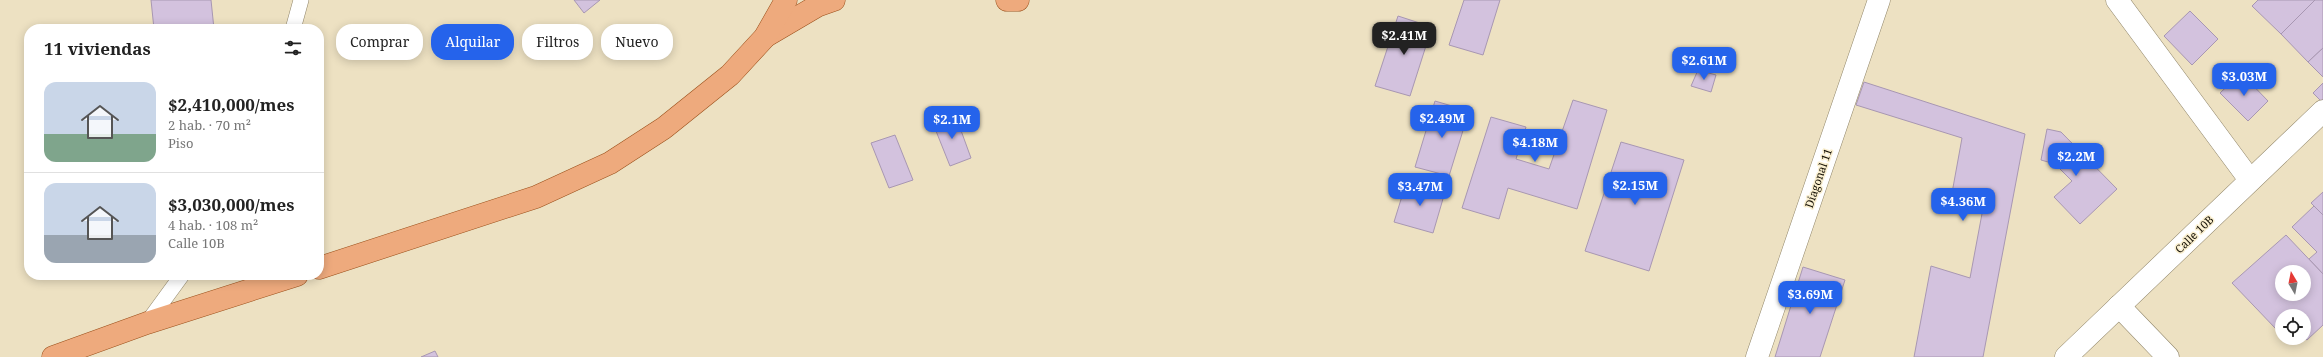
<!DOCTYPE html>
<html lang="es">
<meta charset="utf-8">
<style>
body{margin:0;font-family:"Noto Serif",serif;background:#f6f6f6;color:#222;height:100vh;display:flex;flex-direction:column;font-size:15px;white-space:nowrap}
*{box-sizing:border-box;margin:0}
p{font-size:13px;color:#767676}
.icon{flex:none;width:22px;height:22px;fill:none;stroke:currentColor;stroke-width:2;stroke-linecap:round;stroke-linejoin:round}
.map{position:relative;flex:1;overflow:hidden}
.drawer{position:absolute;left:24px;top:24px;width:300px;height:256px;display:flex;flex-direction:column;background:#fff;border-radius:16px;box-shadow:0 2px 10px #0003}
.drawer>*{flex:none}
.top-card{position:absolute;left:336px;top:24px;width:380px;height:36px;display:flex;gap:8px}
.needle{width:26px;rotate:350deg}
.tools{position:absolute;left:2275px;top:265px;display:grid;gap:8px}
.tools a{display:grid;place-items:center;width:36px;height:36px;border-radius:50%;background:#fff;box-shadow:0 2px 10px #0003;font-size:20px}
.price{position:absolute;translate:-50% -34px;padding:0 9px;border-radius:8px;background:#2563eb;color:#fff;font-size:13px;line-height:26px;filter:drop-shadow(0 1px 2px #0008)}
.price::after{content:'';position:absolute;left:50%;top:24px;width:12px;height:9px;margin-left:-6px;background:inherit;clip-path:polygon(0 0,100% 0,50% 100%)}
.price.selected{background:#222;color:#fff}
ul{padding:0;list-style:none}
li{display:flex;align-items:center;gap:12px;height:100px;padding:0 20px}
li+li{border-top:1px solid #e0e0e0}
li span{display:grid;place-items:center;flex:none;width:112px;height:80px;border-radius:12px;color:#555}
li>.icon{margin-inline-start:auto}
span .icon{width:48px;height:48px;fill:#fffc;stroke-width:1}
li b{font-size:17px}
h2{display:flex;justify-content:space-between;align-items:center;height:48px;padding:0 20px;font-size:17px}
.pill{padding:0 14px;border-radius:16px;background:#fff;box-shadow:0 2px 10px #0003;font-size:14px;line-height:36px}
.pill.selected{background:#2563eb;color:#fff}
.map>svg:first-child{display:block}
.building{fill:#d3c2de;stroke:#a897b2;fill-rule:evenodd}
.lines{fill:none;stroke-linecap:round;stroke-linejoin:round}
.lane-casing{stroke:#91866a;stroke-width:16}
.street-casing{stroke:#91866a;stroke-width:23}
.primary-casing{stroke:#9a4f1a;stroke-width:23}
.lane{stroke:#fff;stroke-width:15}
.street{stroke:#fff;stroke-width:22}
.primary{stroke:#eeaa7d;stroke-width:22}
.labels{text-anchor:middle;dominant-baseline:central;stroke-width:3;stroke-linejoin:round;paint-order:stroke}
.street-label{font-size:11px;fill:#130f05;stroke:#faefcf}
</style>
<div class="map">
<svg width="2323" height="357" viewBox="0 0 2323 357">
<rect width="100%" height="100%" fill="#ede1c2"/>
<g class="building">
<polygon points="151,0 211,0 214,29 154,29"/>
<polygon points="574,0 600,0 584,13"/>
<polygon points="1464,0 1500,0 1483,55 1449,45"/>
<polygon points="2258,0 2315,0 2281,34 2252,6"/>
<polygon points="2315,0 2323,0 2323,48 2308,62 2281,34"/>
<polygon points="2190,11 2218,39 2192,65 2164,36"/>
<polygon points="1398,16 1432,27 1410,96 1375,86"/>
<polygon points="2323,48 2323,77 2308,62"/>
<polygon points="1698,70 1716,75 1711,92 1691,86"/>
<polygon points="2241,73 2268,101 2248,121 2220,93"/>
<polygon points="1864,82 2025,134 1983,357 1914,357 1931,266 1970,278 1984,203 1952,193 1962,138 1856,105"/>
<polygon points="2323,83 2323,103 2313,93"/>
<polygon points="1573,100 1607,110 1577,209 1508,188 1499,219 1462,208 1491,117 1526,127 1516,159 1549,169"/>
<polygon points="1435,101 1469,111 1449,176 1415,167"/>
<polygon points="955,114 971,158 950,166 932,121"/>
<polygon points="2047,129 2061,132 2117,189 2080,224 2054,197 2072,181 2055,164 2041,160"/>
<polygon points="895,135 913,180 889,188 871,143"/>
<polygon points="1621,142 1684,160 1649,271 1585,251"/>
<polygon points="1407,180 1445,192 1433,233 1394,222"/>
<polygon points="2323,192 2323,215 2311,203"/>
<polygon points="2314,206 2323,215 2323,274 2309,259 2317,252 2292,227"/>
<path d="M 2286,235 L 2323,274 L 2323,325 L 2307,340 L 2304,338 L 2304,316 L 2282,316 L 2282,323 L 2276,329 L 2232,283 ZM 2282,272 L 2304,272 L 2304,294 L 2282,294 Z"/>
<polygon points="1803,267 1845,280 1820,357 1775,357"/>
<polygon points="435,351 438,357 421,357"/>
</g>
<g class="lines">
<defs>
<g id="lane">
<polyline points="293,29 301,0"/>
<polyline points="147,323 182,275"/>
</g>
<g id="street">
<polyline points="2117,0 2250,180"/>
<polyline points="2119,306 2168,357"/>
<polyline points="1757,357 1879,0"/>
<polyline points="2066,357 2323,111"/>
</g>
<g id="primary">
<polyline points="1007,0 1018,0"/>
<polyline points="766,36 817,6 834,0"/>
<polyline points="319,268 536,197 610,163 664,128 730,75 765,37 786,0"/>
<polyline points="53,357 147,323 297,275"/>
</g>
</defs>
<use href="#lane" class="lane-casing"/>
<use href="#street" class="street-casing"/>
<use href="#primary" class="primary-casing"/>
<use href="#lane" class="lane"/>
<use href="#street" class="street"/>
<use href="#primary" class="primary"/>
</g>
<g class="labels">
<g class="street-label">
<text transform="translate(1818 178) rotate(-71)">Diagonal 11</text>
<text transform="translate(2194 234) rotate(-44)">Calle 10B</text>
</g>
</g>
</svg>
<div class="tools">
<a><svg class="needle" viewBox="-14 -14 28 28"><path d="M0-13l5 13h-10z" fill="#e53935"/><path d="M0 13l5-13h-10z" fill="#767676"/></svg></a>
<a><svg class="icon" aria-label="locate" viewBox="0 0 24 24"><circle cx="12" cy="12" r="6"/><path d="M12 2v4M12 18v4M2 12h4M18 12h4"/></svg></a>
</div>
<b class="price selected" style="left:1404px;top:56px">$2.41M</b>
<b class="price" style="left:1704px;top:81px">$2.61M</b>
<b class="price" style="left:2244px;top:97px">$3.03M</b>
<b class="price" style="left:1442px;top:139px">$2.49M</b>
<b class="price" style="left:952px;top:140px">$2.1M</b>
<b class="price" style="left:1535px;top:163px">$4.18M</b>
<b class="price" style="left:2076px;top:177px">$2.2M</b>
<b class="price" style="left:1635px;top:206px">$2.15M</b>
<b class="price" style="left:1420px;top:207px">$3.47M</b>
<b class="price" style="left:1963px;top:222px">$4.36M</b>
<b class="price" style="left:1810px;top:315px">$3.69M</b>
<div class="top-card">
<a class="pill">Comprar</a>
<a class="pill selected">Alquilar</a>
<a class="pill">Filtros</a>
<a class="pill">Nuevo</a>
</div>
<section class="drawer">
<h2>11 viviendas<svg class="icon" aria-label="filters" viewBox="0 0 24 24"><path d="M4 7h16M4 17h16"/><circle cx="9" cy="7" r="2"/><circle cx="15" cy="17" r="2"/></svg></h2>
<ul>
<li><span style="background:linear-gradient(#c9d6e8 65%,#7fa58c 0)"><svg class="icon" aria-label="home" viewBox="0 0 24 24"><path d="M3 11l9-7 9 7M6 9v11h12V9"/></svg></span><div><b>$2,410,000/mes</b><p>2 hab. · 70 m²</p><p>Piso</p></div></li>
<li><span style="background:linear-gradient(#c9d6e8 65%,#9aa5b1 0)"><svg class="icon" aria-label="home" viewBox="0 0 24 24"><path d="M3 11l9-7 9 7M6 9v11h12V9"/></svg></span><div><b>$3,030,000/mes</b><p>4 hab. · 108 m²</p><p>Calle 10B</p></div></li>
</ul>
</section>
</div>
